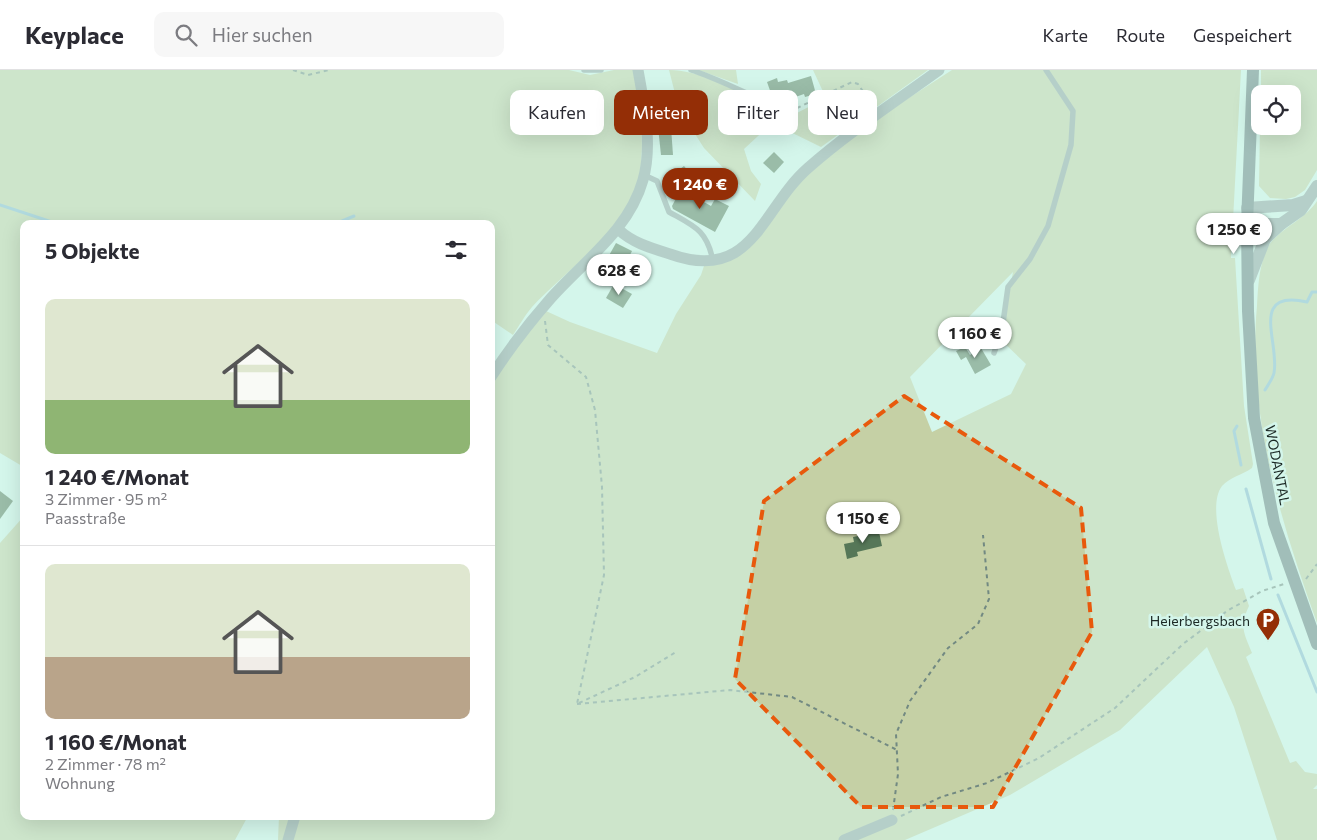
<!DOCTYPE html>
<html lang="de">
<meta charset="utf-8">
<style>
body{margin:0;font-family:Commissioner,sans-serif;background:#f7f7f7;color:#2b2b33;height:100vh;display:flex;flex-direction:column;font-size:19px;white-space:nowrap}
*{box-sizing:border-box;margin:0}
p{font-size:16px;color:#7c7c81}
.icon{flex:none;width:28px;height:28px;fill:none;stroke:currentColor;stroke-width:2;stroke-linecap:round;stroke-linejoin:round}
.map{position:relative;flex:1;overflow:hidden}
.panel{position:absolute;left:20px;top:150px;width:475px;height:600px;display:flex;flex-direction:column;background:#fff;border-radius:10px;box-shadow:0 5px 20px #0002}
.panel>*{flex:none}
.top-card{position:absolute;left:510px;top:20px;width:475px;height:45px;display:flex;gap:10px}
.buttons{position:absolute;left:1251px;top:15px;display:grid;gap:10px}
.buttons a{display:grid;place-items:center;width:50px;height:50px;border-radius:10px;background:#fff;box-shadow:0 5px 20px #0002;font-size:25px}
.price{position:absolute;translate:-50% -42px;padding:0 11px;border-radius:18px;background:#fff;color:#222;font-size:16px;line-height:32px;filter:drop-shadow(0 1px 2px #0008)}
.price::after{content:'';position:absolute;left:50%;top:30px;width:15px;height:11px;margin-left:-8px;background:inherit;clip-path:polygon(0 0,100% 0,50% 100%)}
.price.current{background:#942e06;color:#fff}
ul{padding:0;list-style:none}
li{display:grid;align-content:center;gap:10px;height:265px;padding:0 25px}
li+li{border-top:1px solid #e1e1e2}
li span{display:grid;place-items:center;height:155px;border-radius:10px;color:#555}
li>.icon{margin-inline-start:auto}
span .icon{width:90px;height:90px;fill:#fffc;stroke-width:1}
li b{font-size:21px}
h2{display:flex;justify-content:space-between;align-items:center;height:60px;padding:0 25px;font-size:21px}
.chip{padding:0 18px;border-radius:10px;background:#fff;box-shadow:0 5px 20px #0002;font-size:18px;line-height:45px}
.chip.current{background:#942e06;color:#fff}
header{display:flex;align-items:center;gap:30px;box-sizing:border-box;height:70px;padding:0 25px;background:#fff;border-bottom:1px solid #e1e1e2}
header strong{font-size:24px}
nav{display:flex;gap:28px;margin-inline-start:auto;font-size:18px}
.search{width:350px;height:45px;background:#f7f7f7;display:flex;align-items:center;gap:12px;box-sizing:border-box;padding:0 18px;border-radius:10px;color:#7c7c81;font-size:19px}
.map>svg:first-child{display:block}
.green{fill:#c5d0a5;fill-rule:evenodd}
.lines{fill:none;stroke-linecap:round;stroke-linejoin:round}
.stream{stroke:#88b9d0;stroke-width:3}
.building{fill:#567758}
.path{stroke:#728982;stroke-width:2;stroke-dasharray:4 4;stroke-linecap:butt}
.service{stroke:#91a1a1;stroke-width:5.5}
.minor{stroke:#91a1a1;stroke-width:11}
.tertiary{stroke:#91a1a1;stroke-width:12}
.secondary{stroke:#657b7d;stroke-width:12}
.marked{fill:none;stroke:#e8590c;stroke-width:4;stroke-dasharray:10 6;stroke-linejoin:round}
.labels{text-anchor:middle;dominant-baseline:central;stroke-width:5;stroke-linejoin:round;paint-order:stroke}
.street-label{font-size:14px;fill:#1c2925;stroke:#d4f6eb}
.poi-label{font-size:14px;fill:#1c2925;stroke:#d4f6eb;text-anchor:end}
</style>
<header>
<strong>Keyplace</strong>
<div class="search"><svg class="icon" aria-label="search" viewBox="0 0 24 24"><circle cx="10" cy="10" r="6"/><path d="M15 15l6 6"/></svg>Hier suchen</div>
<nav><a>Karte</a><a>Route</a><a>Gespeichert</a></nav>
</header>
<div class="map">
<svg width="1317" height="770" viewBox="0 0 1317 770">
<rect width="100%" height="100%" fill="#d4f6eb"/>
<g class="green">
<path d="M 0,0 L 569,0 L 590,5 L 614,0 L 635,0 C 639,34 645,68 640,102 C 631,157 568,198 532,237 C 525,245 519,256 513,265 L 491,250 L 491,154 L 24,154 L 24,406 L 22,396 L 0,383 Z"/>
<path d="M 669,0 C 707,0 757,30 793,45 L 826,28 L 813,0 L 928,0 L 821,77 L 772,53 L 744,79 L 751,101 L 761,114 L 755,131 L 704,78 L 679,39 Z"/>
<polygon points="698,0 736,0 738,14"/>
<path d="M 952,0 L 1241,0 L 1231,188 L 1235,188 L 1244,336 L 1253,394 L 1252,398 C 1242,405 1230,407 1222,416 C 1206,437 1227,496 1236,520 L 1243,518 L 1249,536 C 1239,557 1244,563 1252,583 L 1246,587 L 1290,693 L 1296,691 L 1305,702 L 1317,704 L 1317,715 L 1313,719 L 1317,719 L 1317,770 L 1277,770 L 1234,637 L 1207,577 L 1120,660 L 1010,725 L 905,770 L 278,770 L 279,746 L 491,746 L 491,313 L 508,286 L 546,241 L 570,252 L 657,283 L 676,244 L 701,205 L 704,196 L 715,195 L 748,179 L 795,114 L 873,51 ZM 1013,202 L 1001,270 L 1026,294 L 1011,324 L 932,362 L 910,307 Z"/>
<polygon points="1261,0 1317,0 1317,100 1305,120 1295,127 1286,129 1270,128 1259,116 1260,56 1292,56 1292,24 1261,24"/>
<path d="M 1317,131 L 1317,553 C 1281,452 1247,345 1257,236 C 1258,217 1259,198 1266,181 C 1274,161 1304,151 1317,131 Z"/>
<polygon points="24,446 24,746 248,746 235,770 0,770 0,473"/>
</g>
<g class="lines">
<g class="stream">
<polyline points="0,135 58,154"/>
<polyline points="335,154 354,146"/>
<path d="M 1265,320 C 1268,315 1273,308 1274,303 C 1280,273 1248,219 1307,232 L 1312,222 L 1317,222"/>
<polyline points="1237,356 1234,361 1241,395"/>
<polyline points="1246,419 1271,509"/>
<polyline points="1278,525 1317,622"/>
</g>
</g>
<g class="building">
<polygon points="811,6 816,24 805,27 804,24 784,31 783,27 773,29 767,12 777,8 778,12 787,10 788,13"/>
<polygon points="658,57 671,57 673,85 661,85"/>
<polygon points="774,82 784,92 774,103 763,93"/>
<polygon points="684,96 689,102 678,112 672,105"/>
<polygon points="681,119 711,136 715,129 729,136 715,162 673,139 672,136"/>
<polygon points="616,173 632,181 619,207 602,198"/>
<polygon points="614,214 632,224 623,238 606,228"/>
<polygon points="965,277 970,285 981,278 991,295 975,304 966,287 961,290 956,281"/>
<polygon points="0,421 13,431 0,449"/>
<polygon points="879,462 882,476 857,482 858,486 847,489 844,474 854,472 853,467"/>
</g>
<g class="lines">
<g class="path">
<polyline points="293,0 308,5 329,0"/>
<polyline points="797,38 852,12 858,14 872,35"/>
<polyline points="545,251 548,275 586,307 595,340 602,417 604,505 577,634"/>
<polyline points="1306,509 1317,494"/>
<polyline points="579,633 635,607 676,582"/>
<polyline points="577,634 730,620 792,627 897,680"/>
<polyline points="893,740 898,704 896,664 910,631 948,578 978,554 989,529 983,465"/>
<polyline points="901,746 941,727 987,713 1039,688 1115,638 1183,574 1227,541 1262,521 1284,514"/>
</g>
<g class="service">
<polyline points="584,0 601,0"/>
<path d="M 691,0 C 725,11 756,30 790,39"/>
<path d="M 644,105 L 657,111 L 669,142 C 694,156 707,160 713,191"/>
<polyline points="994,283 1002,260 1008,217 1030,189 1048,156 1071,75 1073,41 1046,0"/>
</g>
<g class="minor">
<path d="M 619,160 C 633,173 651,178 670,184 C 753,214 761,139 808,98 C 849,62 895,32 939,0"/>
<path d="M 491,307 C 509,279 529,253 551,228 C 585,190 629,160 643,110 C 653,75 644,34 638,0"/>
<polyline points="288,770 295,746"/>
<polyline points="844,770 892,750"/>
</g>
<g class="tertiary">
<polyline points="1247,138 1293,135 1306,131"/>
<polyline points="1247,154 1281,154"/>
<polyline points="1249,210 1265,169 1281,154 1301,140 1317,116"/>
</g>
<polyline class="secondary" points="1253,0 1247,154 1248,241 1254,348 1274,453 1317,574"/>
</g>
<path d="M0 0H1317V770H0ZM 904,326 L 1081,438 L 1092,562 L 993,737 L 861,737 L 735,609 L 764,431 Z" fill="#d4f6eb" fill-opacity=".55" fill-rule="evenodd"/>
<path class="marked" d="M 904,326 L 1081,438 L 1092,562 L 993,737 L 861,737 L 735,609 L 764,431 Z"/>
<defs>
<symbol id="parking-pin" viewBox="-11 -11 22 30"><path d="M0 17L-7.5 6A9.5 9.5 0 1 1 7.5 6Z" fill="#942e06" stroke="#d4f6eb"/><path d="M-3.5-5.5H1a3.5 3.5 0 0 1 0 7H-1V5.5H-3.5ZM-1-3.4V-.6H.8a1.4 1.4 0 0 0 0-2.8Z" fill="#fff"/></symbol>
</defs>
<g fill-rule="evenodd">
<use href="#parking-pin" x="1254" y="536" width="28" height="38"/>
</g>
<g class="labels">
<g class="street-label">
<text transform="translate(1278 395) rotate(79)">WODANTAL</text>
</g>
<g class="poi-label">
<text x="1250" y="550">Heierbergsbach</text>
</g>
</g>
</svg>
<div class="buttons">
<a><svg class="icon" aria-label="locate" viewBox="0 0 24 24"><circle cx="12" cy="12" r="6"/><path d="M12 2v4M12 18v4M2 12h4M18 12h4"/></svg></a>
</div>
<b class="price current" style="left:700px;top:140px">1 240 €</b>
<b class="price" style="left:1234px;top:185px">1 250 €</b>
<b class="price" style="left:619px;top:226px">628 €</b>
<b class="price" style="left:975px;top:289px">1 160 €</b>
<b class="price" style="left:863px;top:474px">1 150 €</b>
<div class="top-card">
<a class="chip">Kaufen</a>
<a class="chip current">Mieten</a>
<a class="chip">Filter</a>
<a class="chip">Neu</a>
</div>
<section class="panel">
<h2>5 Objekte<svg class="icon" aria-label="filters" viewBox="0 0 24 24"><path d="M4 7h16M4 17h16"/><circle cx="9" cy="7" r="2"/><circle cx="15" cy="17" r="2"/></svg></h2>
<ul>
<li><span style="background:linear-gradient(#dfe7d0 65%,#8fb573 0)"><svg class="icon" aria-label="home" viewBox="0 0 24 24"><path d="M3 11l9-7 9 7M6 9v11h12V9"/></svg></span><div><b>1 240 €/Monat</b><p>3 Zimmer · 95 m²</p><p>Paasstraße</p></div></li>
<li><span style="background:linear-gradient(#dfe7d0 60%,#b9a48a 0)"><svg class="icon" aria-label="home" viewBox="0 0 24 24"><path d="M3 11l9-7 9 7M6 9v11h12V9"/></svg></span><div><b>1 160 €/Monat</b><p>2 Zimmer · 78 m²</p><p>Wohnung</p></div></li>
</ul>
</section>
</div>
